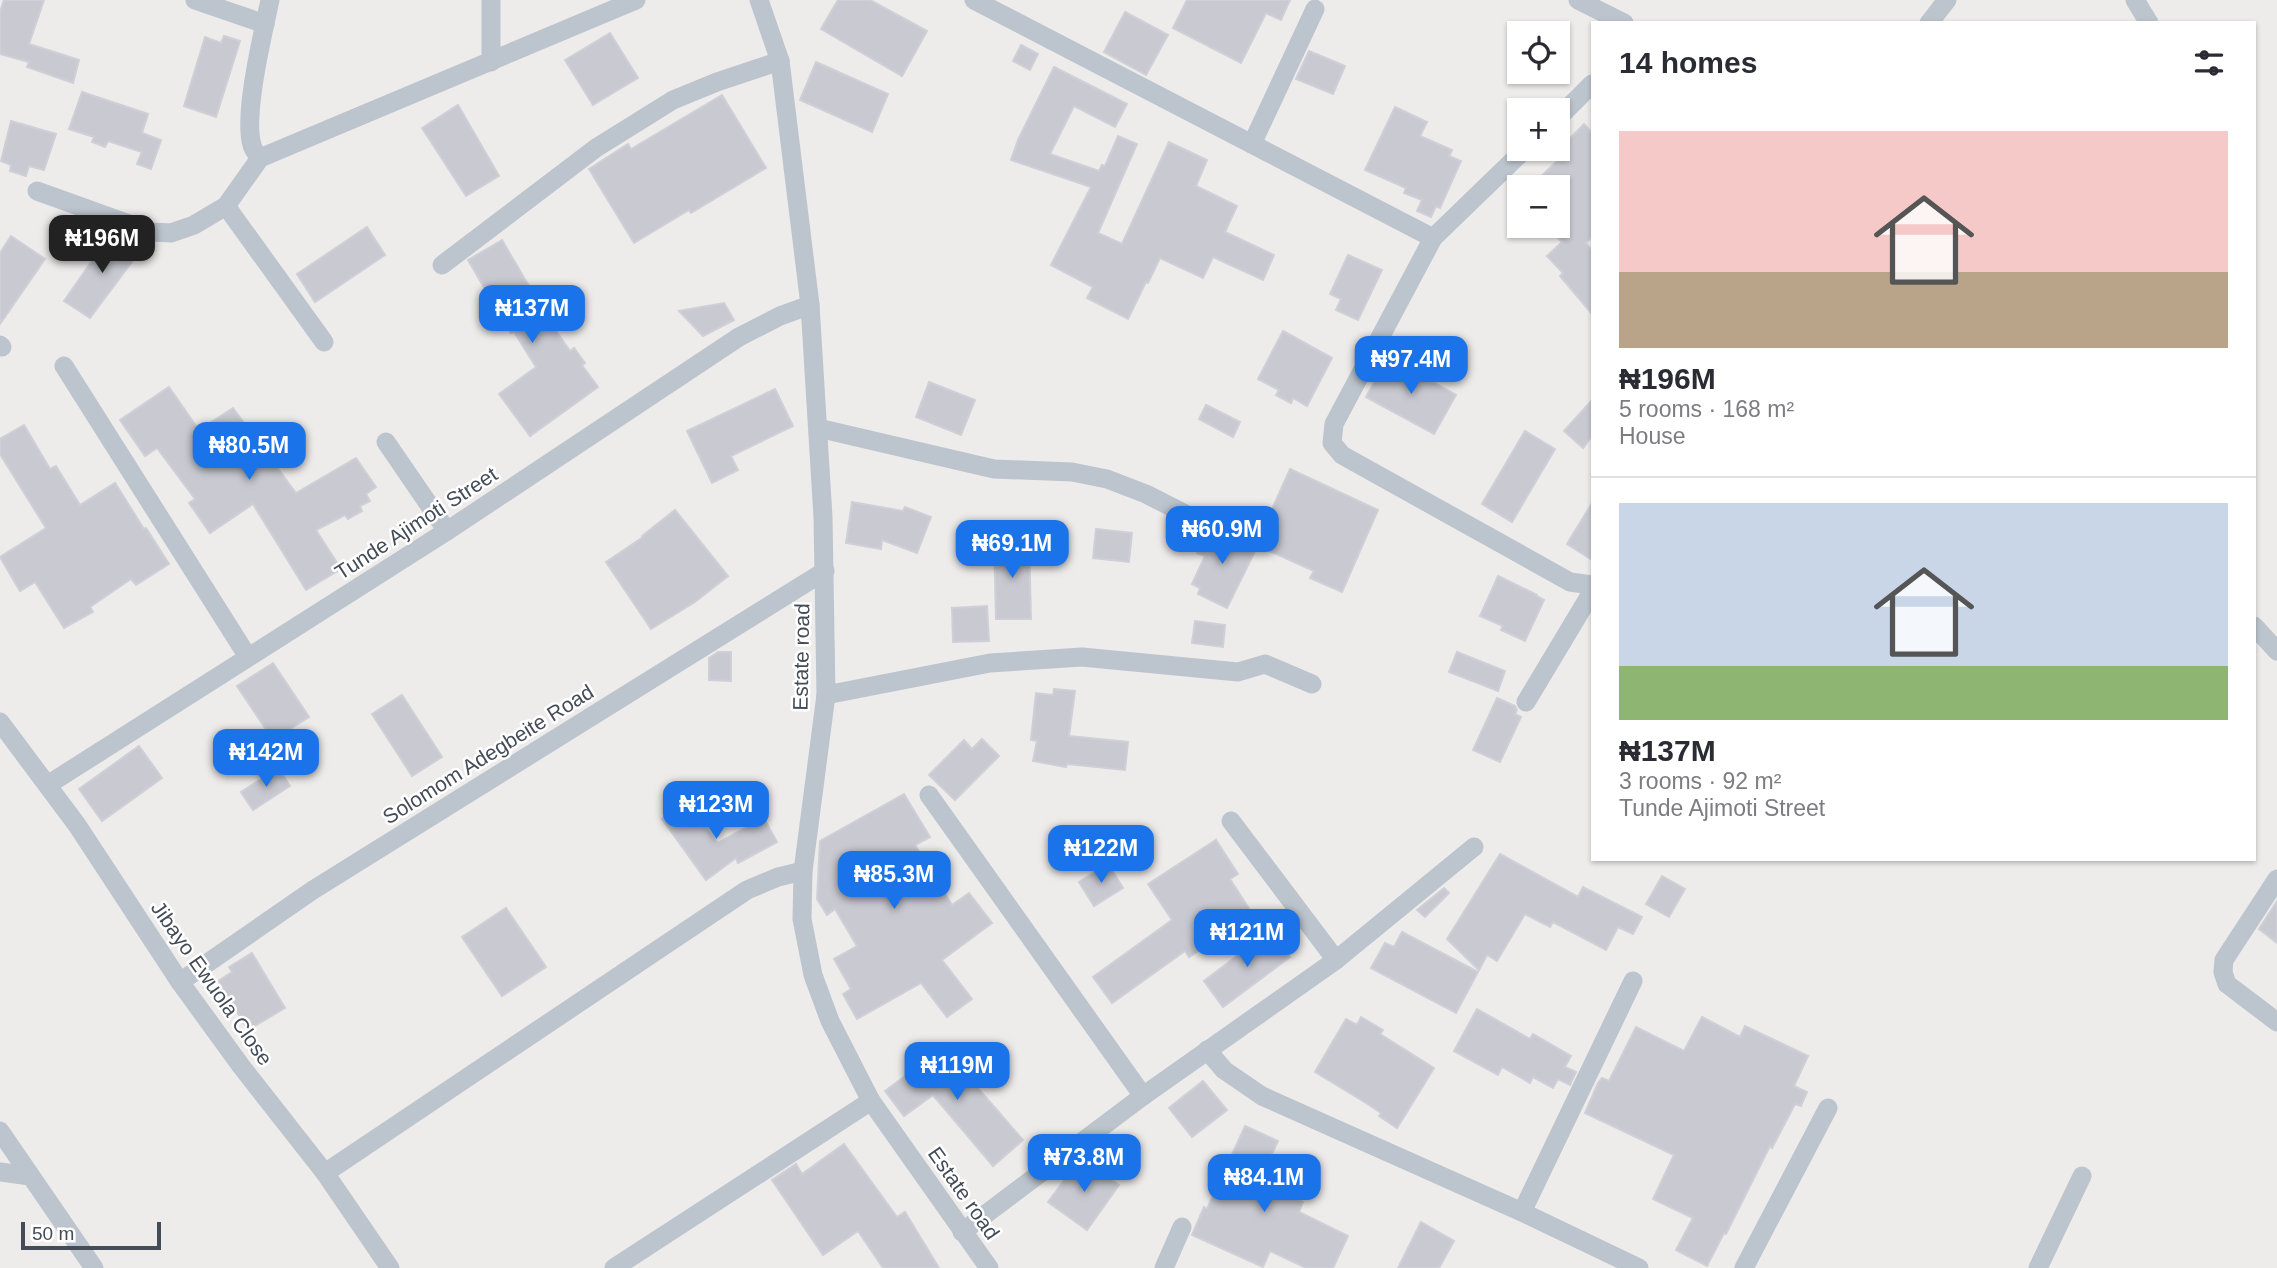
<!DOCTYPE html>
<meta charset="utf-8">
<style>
body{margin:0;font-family:Helvetica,sans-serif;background:#f7f7f7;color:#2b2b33;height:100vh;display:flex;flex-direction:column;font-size:26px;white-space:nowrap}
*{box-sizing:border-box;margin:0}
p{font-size:23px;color:#7c7c81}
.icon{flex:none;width:38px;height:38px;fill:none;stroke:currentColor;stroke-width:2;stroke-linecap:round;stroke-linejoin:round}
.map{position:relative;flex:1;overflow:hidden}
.details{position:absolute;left:1591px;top:21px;width:665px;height:840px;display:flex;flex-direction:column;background:#fff;border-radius:0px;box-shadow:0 2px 5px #0004}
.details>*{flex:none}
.controls{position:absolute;left:1507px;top:21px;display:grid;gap:14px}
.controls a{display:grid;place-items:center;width:63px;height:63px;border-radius:0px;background:#fff;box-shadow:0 2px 5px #0004;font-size:35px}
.scale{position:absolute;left:21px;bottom:18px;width:140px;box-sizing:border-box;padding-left:7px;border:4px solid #444c58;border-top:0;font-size:19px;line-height:24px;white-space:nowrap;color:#444c58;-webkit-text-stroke:5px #fff;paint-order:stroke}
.price{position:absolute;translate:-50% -60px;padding:0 16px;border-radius:14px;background:#1a73e8;color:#fff;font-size:23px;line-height:46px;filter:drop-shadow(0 2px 4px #0008)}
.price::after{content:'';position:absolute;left:50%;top:42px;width:21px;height:16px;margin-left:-10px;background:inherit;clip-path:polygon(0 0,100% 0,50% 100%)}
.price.active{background:#222;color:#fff}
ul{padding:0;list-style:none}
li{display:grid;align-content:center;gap:14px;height:371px;padding:0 28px}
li+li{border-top:2px solid #e1e1e2}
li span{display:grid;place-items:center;height:217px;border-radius:0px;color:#555}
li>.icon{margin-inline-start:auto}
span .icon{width:126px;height:126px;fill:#fffc;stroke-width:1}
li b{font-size:30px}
h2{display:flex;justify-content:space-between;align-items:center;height:84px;padding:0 28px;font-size:30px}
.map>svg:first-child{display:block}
.building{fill:#c8c9d1;stroke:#cfd0d7;stroke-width:2}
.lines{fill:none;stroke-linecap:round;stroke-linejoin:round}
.street{stroke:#bcc4cd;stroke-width:19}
.labels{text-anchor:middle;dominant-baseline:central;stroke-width:5;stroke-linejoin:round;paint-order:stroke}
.street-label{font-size:21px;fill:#444c58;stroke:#fff}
</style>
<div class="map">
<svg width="2277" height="1268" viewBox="0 0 2277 1268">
<rect width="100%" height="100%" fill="#eeebeb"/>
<g class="building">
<polygon points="4,0 44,0 29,44 79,60 73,83 27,67 29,62 0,54 0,12"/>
<polygon points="838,0 870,0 927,31 902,76 821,29"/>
<polygon points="1187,0 1290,0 1281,20 1266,13 1241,63 1173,28"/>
<polygon points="1125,12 1168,35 1146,75 1104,52"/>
<polygon points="610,33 638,78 593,105 565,60"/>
<polygon points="224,36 240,41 216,117 184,106 205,37 221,43"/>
<polygon points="1021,45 1038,54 1030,70 1013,61"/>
<polygon points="1309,51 1345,66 1333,94 1296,79"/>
<polygon points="816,62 888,94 872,132 800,100"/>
<polygon points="1054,67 1127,104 1115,127 1074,106 1050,154 1099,171 1102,165 1105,166 1118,136 1137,144 1098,233 1122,244 1169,142 1207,160 1196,186 1237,206 1225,232 1274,255 1263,280 1213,257 1203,278 1160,258 1148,283 1146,282 1128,319 1087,298 1093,287 1051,265 1091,187 1011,160 1018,140"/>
<polygon points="82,92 148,114 142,133 161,140 151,169 137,164 142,152 108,141 105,147 92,142 94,137 69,129"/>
<polygon points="722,95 766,168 691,213 689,210 634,243 589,169 628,144 631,149"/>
<polygon points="458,105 499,176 466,196 422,128"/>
<polygon points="1395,107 1427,122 1420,136 1452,150 1449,156 1461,161 1440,208 1436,206 1431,217 1417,211 1422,200 1404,193 1406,188 1365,170"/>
<polygon points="11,121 56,134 44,170 29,166 26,176 10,171 11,165 1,161"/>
<polygon points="1584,124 1592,133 1592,237 1586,243 1592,251 1592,314 1560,276 1563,273 1547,256 1562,242 1546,226 1558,226 1558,187 1530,187 1557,161 1553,156"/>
<polygon points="367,227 385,255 315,302 297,274"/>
<polygon points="113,231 140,251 90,318 64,301"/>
<polygon points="11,236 45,259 0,324 0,253"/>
<polygon points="502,240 550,322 570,351 574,348 585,363 582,365 598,387 530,436 499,394 536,367 514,332 511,333 468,260"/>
<polygon points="1348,255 1382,270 1358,320 1336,310 1341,299 1330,294"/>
<polygon points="724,303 734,320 703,336 679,311"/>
<polygon points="1283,331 1332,358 1307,406 1293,398 1291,403 1276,395 1279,390 1258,379"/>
<polygon points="1388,357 1456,395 1434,434 1366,397"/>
<polygon points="929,382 975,400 961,435 916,417"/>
<polygon points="169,387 199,430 233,408 296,493 356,458 376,487 366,494 370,501 360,506 362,511 348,519 345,515 316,530 341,569 306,590 253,504 210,533 189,503 195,499 157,448 145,456 120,420"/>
<polygon points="775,389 793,426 731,456 738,470 712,483 687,431"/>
<polygon points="1592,400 1592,436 1583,448 1564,431"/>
<polygon points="1206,405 1240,422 1233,437 1199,419"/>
<polygon points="24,425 50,469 56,466 80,505 115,483 144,529 146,528 169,564 136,585 131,579 90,607 93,612 64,628 35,582 20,591 0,557 46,528 0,454 0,439"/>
<polygon points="1525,431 1555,449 1512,522 1482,504"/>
<polygon points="1290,469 1378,510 1342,592 1310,578 1314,571 1256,545"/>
<polygon points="852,502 903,511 905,507 931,517 917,553 882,540 881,549 846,543"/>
<polygon points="1592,503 1592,560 1567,544"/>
<polygon points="675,510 728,576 695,602 651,629 606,562 643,537 642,536"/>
<polygon points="1212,526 1257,547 1227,608 1198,594 1200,588 1192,584 1205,556 1197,553"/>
<polygon points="1096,529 1132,533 1129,562 1093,558"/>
<polygon points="994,541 1029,541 1031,619 996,619"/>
<polygon points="1498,576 1537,595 1537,596 1544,600 1525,641 1501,630 1503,626 1480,616"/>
<polygon points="987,606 989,641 953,642 952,608"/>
<polygon points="1195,621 1225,625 1223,647 1192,643"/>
<polygon points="718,652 731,652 731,681 709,680 709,658"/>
<polygon points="1457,652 1505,671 1498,691 1449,672"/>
<polygon points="273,663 309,717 273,740 237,686"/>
<polygon points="1054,689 1075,691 1069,736 1128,742 1125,770 1067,764 1066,767 1033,761 1037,741 1031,740 1036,693 1053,695"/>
<polygon points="402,695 442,757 412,776 372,714"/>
<polygon points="1497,698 1515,706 1517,710 1515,714 1521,717 1500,762 1473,750"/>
<polygon points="982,739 999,756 955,800 929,775 964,740 972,749"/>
<polygon points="139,746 162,778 102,821 79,789"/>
<polygon points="278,768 290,786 253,810 241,792"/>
<polygon points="904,794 930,837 915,845 952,905 969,893 992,923 942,960 972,999 947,1017 921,983 857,1019 843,994 851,989 834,959 857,946 835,909 827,915 817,899 820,841"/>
<polygon points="686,801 718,843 764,818 777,842 738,863 736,858 706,880 662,819"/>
<polygon points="1216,840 1238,874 1230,879 1253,915 1189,957 1185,951 1112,1003 1093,977 1172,920 1148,884"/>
<polygon points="1500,854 1578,897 1583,887 1642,917 1633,934 1618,927 1606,950 1553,922 1550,927 1525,914 1497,961 1487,955 1479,970 1447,939"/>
<polygon points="1108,864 1123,888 1094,906 1079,882"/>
<polygon points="1662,876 1685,889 1669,917 1646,904"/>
<polygon points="1444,888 1449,893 1425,917 1417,910"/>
<polygon points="2277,901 2277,943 2259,929"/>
<polygon points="506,908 546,967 502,996 462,937"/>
<polygon points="1270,931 1290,957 1223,1007 1204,981"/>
<polygon points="1402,932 1478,972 1456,1013 1371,968 1385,943 1394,947"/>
<polygon points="252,953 285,1008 248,1030 218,981 232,972 229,967"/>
<polygon points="1477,1009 1530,1039 1533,1034 1571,1056 1565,1067 1576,1072 1570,1085 1558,1079 1553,1088 1533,1077 1530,1083 1502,1067 1498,1075 1454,1051"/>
<polygon points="1361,1017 1383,1030 1380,1034 1434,1068 1397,1128 1379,1116 1381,1113 1366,1103 1315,1072 1346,1019 1357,1025"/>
<polygon points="1702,1017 1740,1037 1745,1026 1808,1056 1794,1086 1807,1092 1801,1106 1795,1104 1772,1148 1770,1146 1726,1234 1724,1233 1707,1266 1676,1250 1693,1218 1653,1199 1674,1155 1585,1113 1598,1083 1602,1078 1609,1081 1636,1027 1684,1051"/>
<polygon points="950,1043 968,1068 964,1072 1023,1140 993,1166 933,1095 904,1116 885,1091"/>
<polygon points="1203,1081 1227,1110 1192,1137 1169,1108"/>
<polygon points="1245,1126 1278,1141 1259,1181 1303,1202 1299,1212 1348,1236 1333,1268 1306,1268 1270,1251 1263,1267 1192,1235 1204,1207 1207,1209"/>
<polygon points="844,1144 897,1217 905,1212 939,1268 883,1268 858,1231 823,1255 772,1180 796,1164 802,1174"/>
<polygon points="1081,1158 1119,1185 1087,1230 1048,1202"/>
<polygon points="1421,1222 1454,1241 1439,1268 1398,1268"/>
</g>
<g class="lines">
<g class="street">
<polyline points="195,0 265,24"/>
<polyline points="491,0 491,62"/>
<polyline points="759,0 780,61 810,305 823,517 826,695 803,871 802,919 813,975 830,1021 871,1101 989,1268"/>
<polyline points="974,0 1433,238"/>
<polyline points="1578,0 1624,23"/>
<polyline points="2135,0 2149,23"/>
<polyline points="1929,23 1947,0"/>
<polyline points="1558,118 1592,84"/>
<polyline points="1252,144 1315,9"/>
<polyline points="1525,149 1433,238 1334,424 1332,443 1342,455 1570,582 1592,585"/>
<path d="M 260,158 C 257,154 253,150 252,145 C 243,115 263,33 270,0"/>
<polyline points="37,191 151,232 171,233 194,225 226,206 260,158 636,0"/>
<polyline points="226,206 324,342"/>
<polyline points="442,265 596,148 673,100 717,82 780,61"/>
<polyline points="0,345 2,347"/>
<polyline points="64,366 248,657"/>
<polyline points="818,428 994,469 1072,472 1107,479 1146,494 1201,522"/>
<polyline points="386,442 447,531"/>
<polyline points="2254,626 2277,651"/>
<polyline points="826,695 990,663 1082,657 1238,672 1265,664 1312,684"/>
<polyline points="1526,702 1592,592"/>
<polyline points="0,722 77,825 180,982 241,1066 325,1173 390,1268"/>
<polyline points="49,784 447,531 739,337 780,316 810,305"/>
<polyline points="929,795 1143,1096"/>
<polyline points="1231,821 1336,960"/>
<polyline points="2277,879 2224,960 2223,972 2227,984 2277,1022"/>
<polyline points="180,982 313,890 825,571"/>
<polyline points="1207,1050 1224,1070 1262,1096 1522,1212 1639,1268"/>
<polyline points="0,1131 94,1268"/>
<polyline points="0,1172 30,1176"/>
<polyline points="325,1173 747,890 778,877 803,871"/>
<polyline points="1522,1212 1633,981"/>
<polyline points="962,1232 1143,1096 1336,960 1474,847"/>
<polyline points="614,1268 871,1101"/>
<polyline points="1164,1268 1182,1227"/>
<polyline points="1744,1268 1828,1108"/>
<polyline points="2038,1268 2082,1176"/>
</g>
</g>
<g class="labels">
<g class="street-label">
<text transform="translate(416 523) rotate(-33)">Tunde Ajimoti Street</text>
<text transform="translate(801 657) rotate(-89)">Estate road</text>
<text transform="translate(488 754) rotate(-32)">Solomom Adegbeite Road</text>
<text transform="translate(212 983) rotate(55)">Jibayo Ewuola Close</text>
<text transform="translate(964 1193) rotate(55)">Estate road</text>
</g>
</g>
</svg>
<div class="controls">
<a><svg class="icon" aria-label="locate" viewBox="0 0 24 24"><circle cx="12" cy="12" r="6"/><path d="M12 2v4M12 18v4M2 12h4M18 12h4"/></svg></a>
<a>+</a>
<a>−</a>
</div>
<div class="scale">50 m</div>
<b class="price active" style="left:102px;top:275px">₦196M</b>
<b class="price" style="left:532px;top:345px">₦137M</b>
<b class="price" style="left:1411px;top:396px">₦97.4M</b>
<b class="price" style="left:249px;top:482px">₦80.5M</b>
<b class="price" style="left:1222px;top:566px">₦60.9M</b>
<b class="price" style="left:1012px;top:580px">₦69.1M</b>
<b class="price" style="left:266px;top:789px">₦142M</b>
<b class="price" style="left:716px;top:841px">₦123M</b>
<b class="price" style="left:1101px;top:885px">₦122M</b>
<b class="price" style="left:894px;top:911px">₦85.3M</b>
<b class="price" style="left:1247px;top:969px">₦121M</b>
<b class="price" style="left:957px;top:1102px">₦119M</b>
<b class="price" style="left:1084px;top:1194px">₦73.8M</b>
<b class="price" style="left:1264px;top:1214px">₦84.1M</b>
<section class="details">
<h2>14 homes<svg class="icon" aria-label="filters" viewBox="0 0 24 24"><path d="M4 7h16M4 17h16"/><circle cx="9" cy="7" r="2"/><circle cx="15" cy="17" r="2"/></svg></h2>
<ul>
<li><span style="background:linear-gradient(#f6c9c9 65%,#b9a48a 0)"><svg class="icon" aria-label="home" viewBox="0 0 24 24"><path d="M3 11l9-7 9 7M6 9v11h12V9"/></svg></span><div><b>₦196M</b><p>5 rooms · 168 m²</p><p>House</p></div></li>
<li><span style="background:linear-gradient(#c9d6e8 75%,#8fb573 0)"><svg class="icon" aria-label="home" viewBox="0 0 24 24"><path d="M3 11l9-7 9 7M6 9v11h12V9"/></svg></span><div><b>₦137M</b><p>3 rooms · 92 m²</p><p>Tunde Ajimoti Street</p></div></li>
</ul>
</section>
</div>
